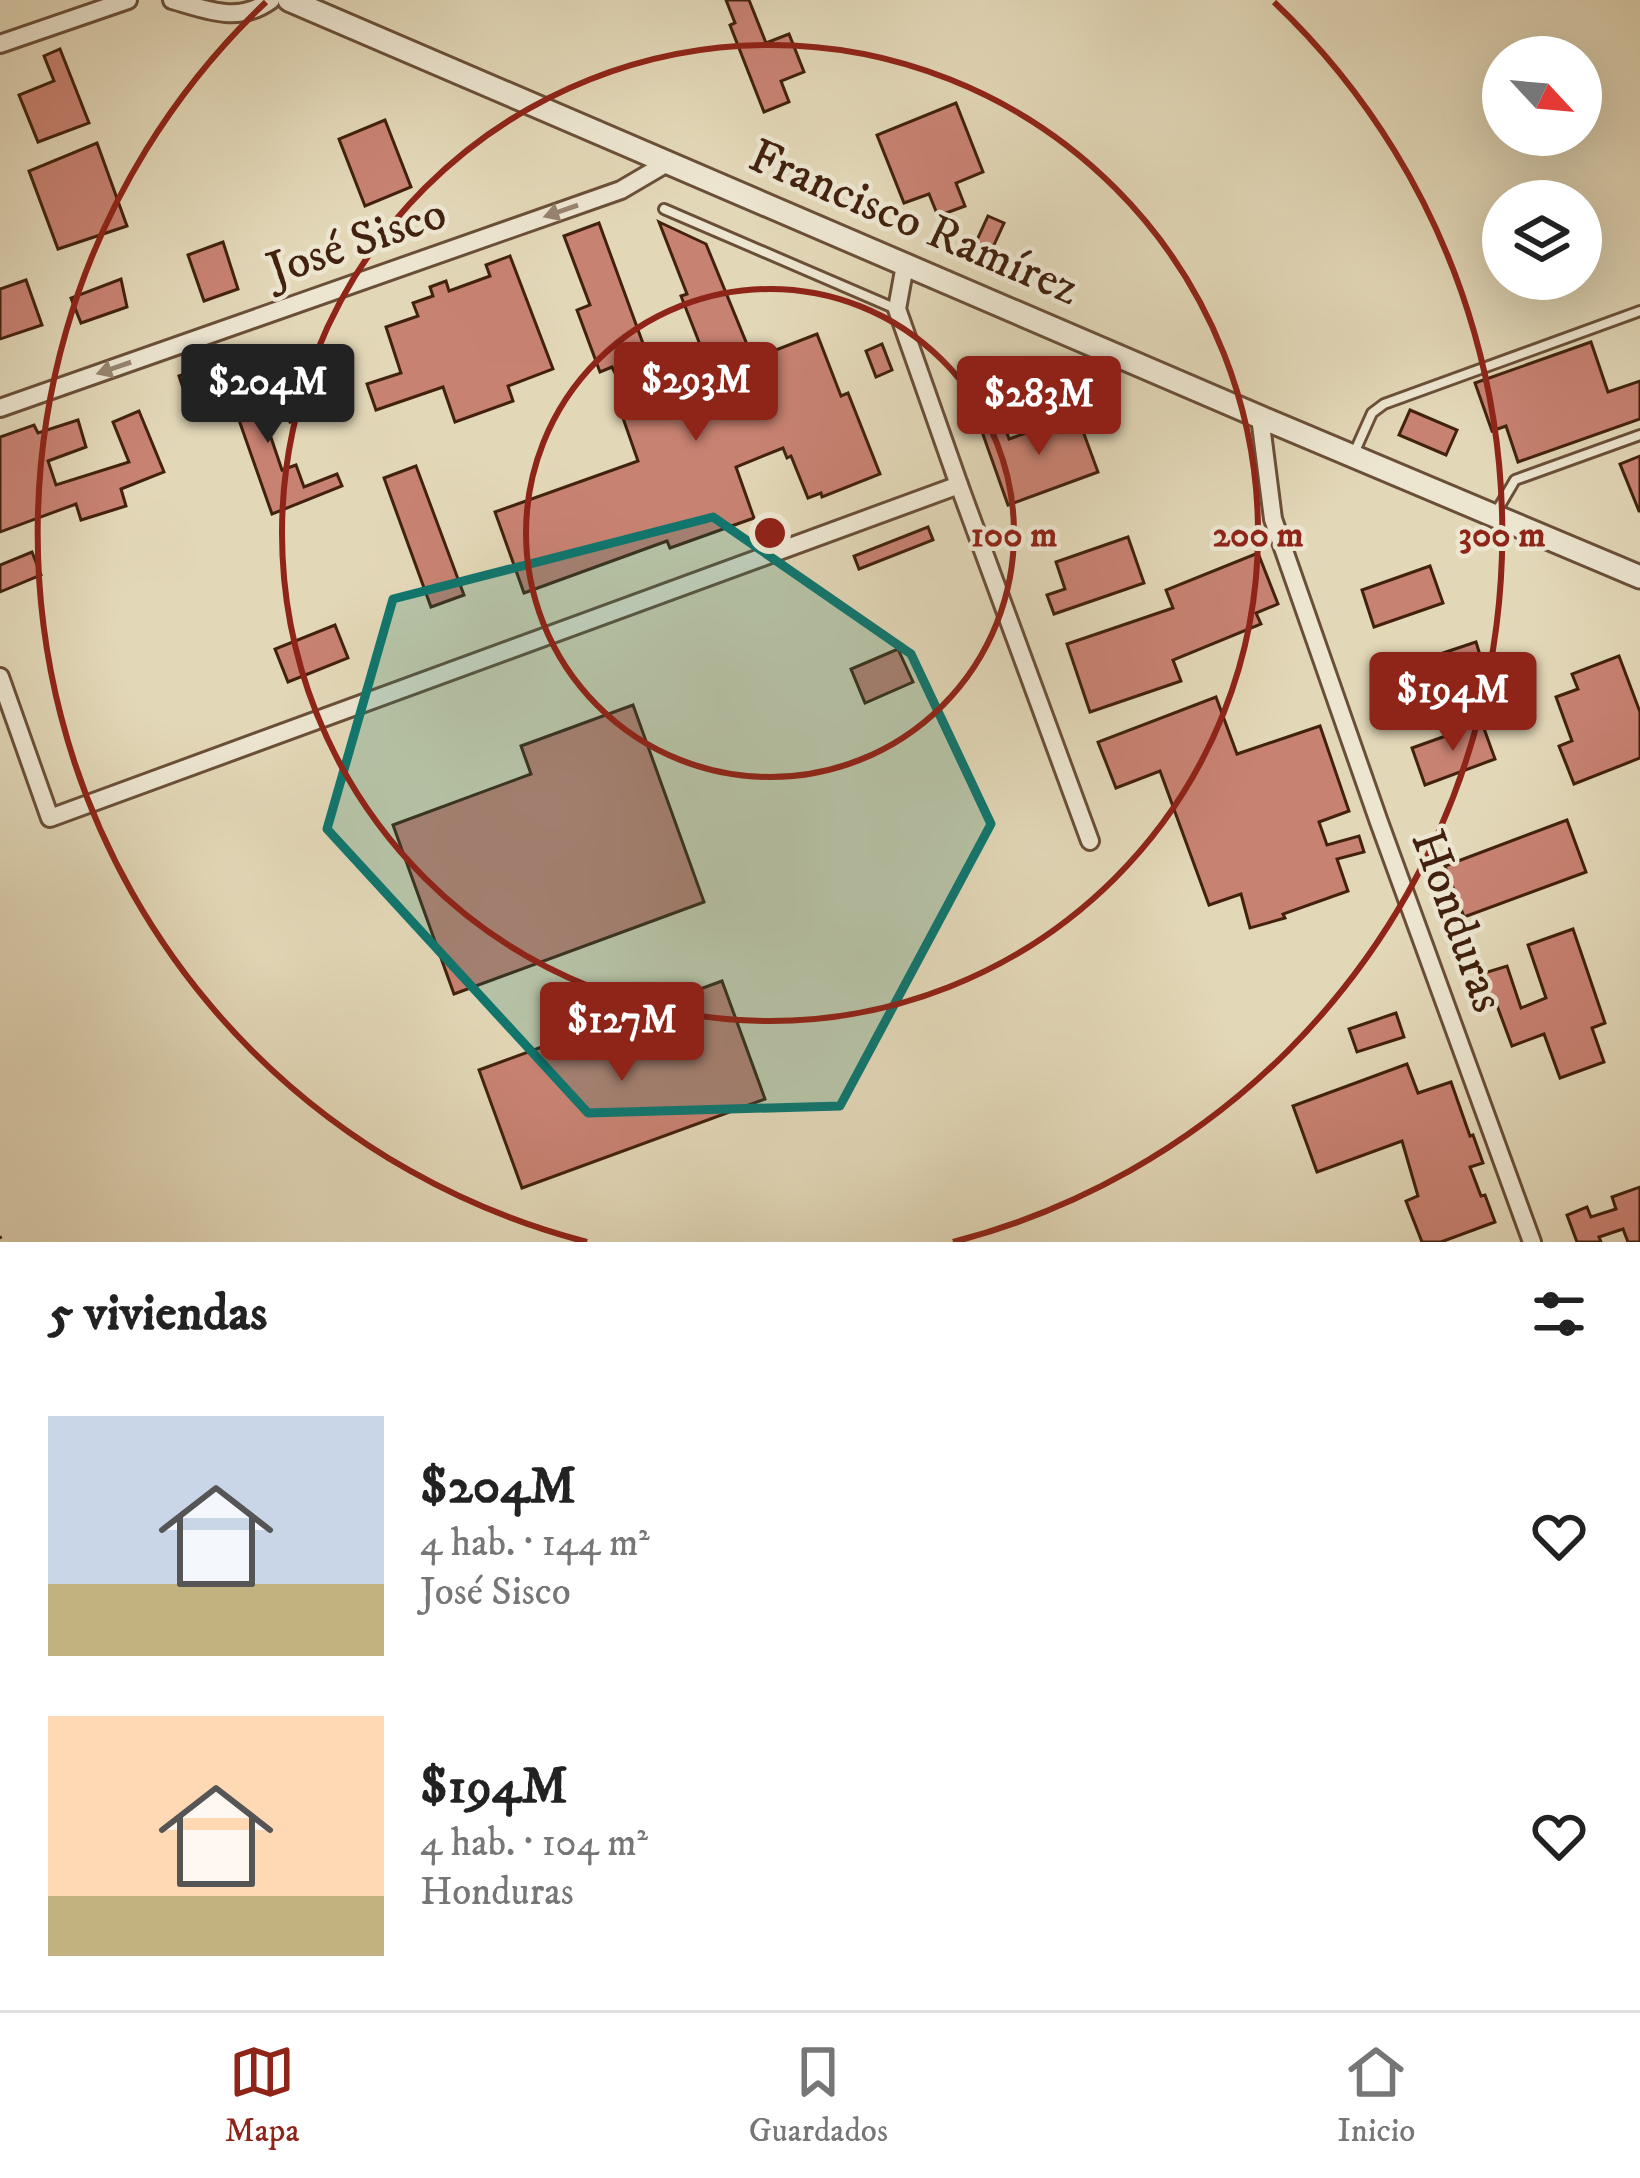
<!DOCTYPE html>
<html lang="es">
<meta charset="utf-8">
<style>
body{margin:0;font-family:"IM FELL DW Pica",serif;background:#f6f6f6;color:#222;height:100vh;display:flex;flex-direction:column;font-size:45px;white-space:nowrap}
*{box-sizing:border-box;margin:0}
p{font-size:39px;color:#767676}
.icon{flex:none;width:66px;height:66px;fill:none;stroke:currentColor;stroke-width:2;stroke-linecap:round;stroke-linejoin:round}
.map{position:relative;height:1242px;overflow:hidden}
.sheet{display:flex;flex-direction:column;background:#fff;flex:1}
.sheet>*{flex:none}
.needle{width:78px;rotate:116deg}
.tools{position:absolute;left:1482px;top:36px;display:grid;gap:24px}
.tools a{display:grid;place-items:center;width:120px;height:120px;border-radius:50%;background:#fff;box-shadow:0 12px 48px #0002;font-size:60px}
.price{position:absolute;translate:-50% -102px;padding:0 27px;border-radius:12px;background:#8f2418;color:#fff;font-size:39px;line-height:78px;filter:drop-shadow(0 3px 6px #0008)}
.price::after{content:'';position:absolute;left:50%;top:72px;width:36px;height:27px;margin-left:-18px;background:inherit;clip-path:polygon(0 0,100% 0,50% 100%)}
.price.on{background:#222;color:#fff}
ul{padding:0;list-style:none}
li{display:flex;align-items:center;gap:36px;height:300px;padding:0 48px}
li span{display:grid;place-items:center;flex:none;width:336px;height:240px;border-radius:0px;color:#555}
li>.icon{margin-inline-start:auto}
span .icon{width:144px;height:144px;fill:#fffc;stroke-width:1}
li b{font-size:51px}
h2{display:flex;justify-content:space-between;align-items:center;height:144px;padding:0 48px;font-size:51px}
.tabs{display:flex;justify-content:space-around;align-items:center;height:168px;border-top:3px solid #e0e0e0;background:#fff;font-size:33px;color:#767676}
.tabs a{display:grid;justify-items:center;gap:6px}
.tabs .on{color:#8f2418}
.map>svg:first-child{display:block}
.building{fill:#c88272;stroke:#42220e;stroke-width:3}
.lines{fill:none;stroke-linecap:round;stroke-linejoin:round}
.service-casing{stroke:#6a4f38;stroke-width:14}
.minor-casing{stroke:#6a4f38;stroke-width:22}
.tertiary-casing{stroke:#6a4f38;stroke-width:27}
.path{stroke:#42220e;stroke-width:3;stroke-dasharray:3 6;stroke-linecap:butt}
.service{stroke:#ece5d0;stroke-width:8}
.minor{stroke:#ece5d0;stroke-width:16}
.tertiary{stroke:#ece5d0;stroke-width:21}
.oneway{fill:#97846f}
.marked{fill:#0f766e;fill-opacity:0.2;stroke:#0f766e;stroke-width:9;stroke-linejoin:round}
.ring{fill:none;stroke:#8f2418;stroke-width:6}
.labels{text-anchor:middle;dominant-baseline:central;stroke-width:9;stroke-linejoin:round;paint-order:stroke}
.street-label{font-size:48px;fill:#42220e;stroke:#ece5d0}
.centre{fill:#8f2418;stroke:#ece5d0;stroke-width:6}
.ring-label{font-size:36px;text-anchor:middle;font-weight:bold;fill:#8f2418;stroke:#ece5d0;stroke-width:9;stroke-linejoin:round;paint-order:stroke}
</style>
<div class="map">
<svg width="1640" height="1242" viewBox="0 0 1640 1242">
<rect width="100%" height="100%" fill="#e2d7b7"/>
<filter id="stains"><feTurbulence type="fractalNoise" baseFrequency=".00167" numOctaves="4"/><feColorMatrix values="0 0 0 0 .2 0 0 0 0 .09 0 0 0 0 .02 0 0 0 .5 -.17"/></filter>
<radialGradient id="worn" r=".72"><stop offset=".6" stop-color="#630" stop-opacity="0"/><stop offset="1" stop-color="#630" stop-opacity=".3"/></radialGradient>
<g class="building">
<polygon points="726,0 749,0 766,43 789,34 804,72 781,81 789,102 764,112 730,25 735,23"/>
<polygon points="60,49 89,123 38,142 19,95 54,81 44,56"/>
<polygon points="956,103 983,172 956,183 965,206 938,216 929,194 904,203 877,135"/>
<polygon points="385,120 411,187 365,206 339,139"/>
<polygon points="97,143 127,226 58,249 29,171"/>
<polygon points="988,216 1004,223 988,258 972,251"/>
<polygon points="659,222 706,244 753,359 817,334 841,396 848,393 880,474 822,497 821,493 808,498 791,456 787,458 783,448 736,467 754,518 670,548 667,541 524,593 495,512 638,461 616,398 708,365 681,296 687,294"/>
<polygon points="599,223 649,360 615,373 612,367 600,372 577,310 590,305 564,236"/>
<polygon points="223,242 238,289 204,301 188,255"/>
<polygon points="510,256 553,369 508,386 513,401 455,422 443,387 376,410 367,384 401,373 386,327 418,316 413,303 433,296 430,287 446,281 449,291 490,276 486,265"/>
<polygon points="121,279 127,307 81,323 71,298"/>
<polygon points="26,280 42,325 0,339 0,289"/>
<polygon points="1591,342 1608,392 1640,381 1640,419 1518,462 1506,426 1492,431 1475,383"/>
<polygon points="882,344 892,370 876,377 866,351"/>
<polygon points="244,358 282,470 296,465 304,487 337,474 342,486 272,514 220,366"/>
<polygon points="194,371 208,413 193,418 179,376"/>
<polygon points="305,390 314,413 290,422 282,399"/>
<polygon points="1410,410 1457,430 1446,455 1399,435"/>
<polygon points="139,411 164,472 121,489 126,506 81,520 76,504 0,532 0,437 34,425 38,433 78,420 86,447 48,461 56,485 129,462 113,422"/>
<polygon points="1077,415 1098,472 1008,505 981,429 1003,421 1009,439"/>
<polygon points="1640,456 1640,511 1639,511 1620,464"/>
<polygon points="416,466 464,595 431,607 384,478"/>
<polygon points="928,527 933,540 859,569 854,556"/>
<polygon points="1128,537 1144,583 1054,614 1047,595 1065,589 1056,562"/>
<polygon points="32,552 41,575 0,592 0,565"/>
<polygon points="1258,553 1278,604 1256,613 1261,624 1173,660 1181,681 1090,712 1067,644 1173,608 1166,590"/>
<polygon points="1430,566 1443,603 1374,627 1362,590"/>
<polygon points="335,625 348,658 288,682 275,649"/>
<polygon points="1476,642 1492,694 1424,716 1407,665"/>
<polygon points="898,649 913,682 865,703 851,669"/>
<polygon points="1619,656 1640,712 1640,758 1574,784 1559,746 1572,741 1556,697 1578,689 1572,674"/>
<polygon points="1216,697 1237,754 1320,726 1349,811 1319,822 1327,845 1359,836 1364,852 1337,859 1348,891 1283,914 1285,918 1250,928 1241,894 1209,905 1160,771 1116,788 1098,742"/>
<polygon points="633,705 704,902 454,994 393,825 531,774 521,746"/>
<polygon points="1482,723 1495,759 1425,785 1412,748"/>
<polygon points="1567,820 1586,872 1464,917 1445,866"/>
<polygon points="1573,929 1605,1023 1592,1028 1604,1062 1560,1078 1544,1034 1512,1046 1496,1003 1491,1004 1481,974 1507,966 1521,1008 1546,998 1528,945"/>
<polygon points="722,981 765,1099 522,1188 479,1070"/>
<polygon points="1396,1013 1404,1037 1357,1052 1349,1029"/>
<polygon points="1407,1064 1418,1093 1451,1082 1470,1136 1473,1135 1483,1163 1470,1167 1481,1196 1485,1195 1495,1222 1441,1242 1422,1242 1406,1201 1418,1196 1402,1141 1317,1172 1293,1106"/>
<polygon points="1640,1187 1640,1242 1628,1242 1623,1229 1599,1237 1601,1242 1577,1242 1567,1215 1587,1207 1591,1217 1616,1209 1612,1197"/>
</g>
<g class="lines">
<defs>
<g id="service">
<polyline points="664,209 894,308"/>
<polyline points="1355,451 1372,413 1384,404 1640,311"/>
<polyline points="1495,514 1515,480 1640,435"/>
</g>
<g id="minor">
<path d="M 172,0 C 208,10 238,24 271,0"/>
<polyline points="0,44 128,0"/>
<polyline points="905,265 897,309 959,485 1090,841"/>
<polyline points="0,408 621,190 667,163"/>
<polyline points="1260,417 1273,519 1379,822 1532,1242"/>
<polyline points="0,677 50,818 959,485"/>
</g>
<polyline id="tertiary" points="289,0 1260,417 1640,577"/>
</defs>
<use href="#service" class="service-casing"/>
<use href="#minor" class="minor-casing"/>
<use href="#tertiary" class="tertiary-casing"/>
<polyline class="path" points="0,1236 2,1242"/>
<use href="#service" class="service"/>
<use href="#minor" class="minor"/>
<use href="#tertiary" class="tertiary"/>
</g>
<defs><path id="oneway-solid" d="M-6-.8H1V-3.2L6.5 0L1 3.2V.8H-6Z" transform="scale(3)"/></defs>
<g class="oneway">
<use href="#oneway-solid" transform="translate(561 211) rotate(161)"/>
<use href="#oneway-solid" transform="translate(114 368) rotate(161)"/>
</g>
<path class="marked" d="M 713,517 L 911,654 L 991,824 L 840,1106 L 588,1113 L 327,829 L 393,599 Z"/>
<g class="ring">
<circle cx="770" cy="533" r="244"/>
<circle cx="770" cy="533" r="488"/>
<path d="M587 1242A732 732 0 0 1 266 2M1274 2A732 732 0 0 1 953 1242"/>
</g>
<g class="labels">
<g class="street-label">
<text transform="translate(914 223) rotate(23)">Francisco Ramírez</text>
<text transform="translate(357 242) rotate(-19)">José Sisco</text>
<text transform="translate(1457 921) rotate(70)">Honduras</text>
</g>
</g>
<circle cx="770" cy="533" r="18" class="centre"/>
<g class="ring-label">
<text x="1014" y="546">100 m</text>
<text x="1258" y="546">200 m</text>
<text x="1502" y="546">300 m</text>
</g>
<rect width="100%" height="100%" filter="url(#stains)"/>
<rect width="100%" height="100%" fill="url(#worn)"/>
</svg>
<div class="tools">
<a><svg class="needle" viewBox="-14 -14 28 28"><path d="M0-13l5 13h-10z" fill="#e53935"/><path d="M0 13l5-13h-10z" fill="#767676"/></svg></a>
<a><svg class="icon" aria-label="layers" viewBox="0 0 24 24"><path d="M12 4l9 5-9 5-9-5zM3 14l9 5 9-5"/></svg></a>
</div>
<b class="price" style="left:696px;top:444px">$293M</b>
<b class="price on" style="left:268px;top:446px">$204M</b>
<b class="price" style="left:1039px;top:458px">$283M</b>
<b class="price" style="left:1453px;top:754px">$194M</b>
<b class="price" style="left:622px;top:1084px">$127M</b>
</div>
<section class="sheet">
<h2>5 viviendas<svg class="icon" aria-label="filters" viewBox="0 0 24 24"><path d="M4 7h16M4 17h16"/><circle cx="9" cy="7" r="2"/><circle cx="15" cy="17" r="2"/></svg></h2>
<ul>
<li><span style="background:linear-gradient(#c9d6e8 70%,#c2b280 0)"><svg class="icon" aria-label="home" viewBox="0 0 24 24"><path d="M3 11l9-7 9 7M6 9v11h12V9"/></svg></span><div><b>$204M</b><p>4 hab. · 144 m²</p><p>José Sisco</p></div><svg class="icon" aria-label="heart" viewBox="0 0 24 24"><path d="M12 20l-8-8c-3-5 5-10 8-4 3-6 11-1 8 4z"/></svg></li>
<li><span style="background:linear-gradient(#ffd9b3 75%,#c2b280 0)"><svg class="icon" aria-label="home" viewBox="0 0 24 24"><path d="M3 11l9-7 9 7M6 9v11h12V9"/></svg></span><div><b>$194M</b><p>4 hab. · 104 m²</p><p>Honduras</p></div><svg class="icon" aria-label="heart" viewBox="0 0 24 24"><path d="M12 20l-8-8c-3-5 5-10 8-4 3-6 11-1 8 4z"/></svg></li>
</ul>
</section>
<nav class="tabs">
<a class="on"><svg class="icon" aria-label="map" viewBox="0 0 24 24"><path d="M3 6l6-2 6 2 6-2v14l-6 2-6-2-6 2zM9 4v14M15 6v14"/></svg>Mapa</a>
<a><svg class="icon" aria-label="saved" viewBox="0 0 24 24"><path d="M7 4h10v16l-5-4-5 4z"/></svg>Guardados</a>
<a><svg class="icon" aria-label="home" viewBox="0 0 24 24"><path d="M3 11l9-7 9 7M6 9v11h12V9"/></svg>Inicio</a>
</nav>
